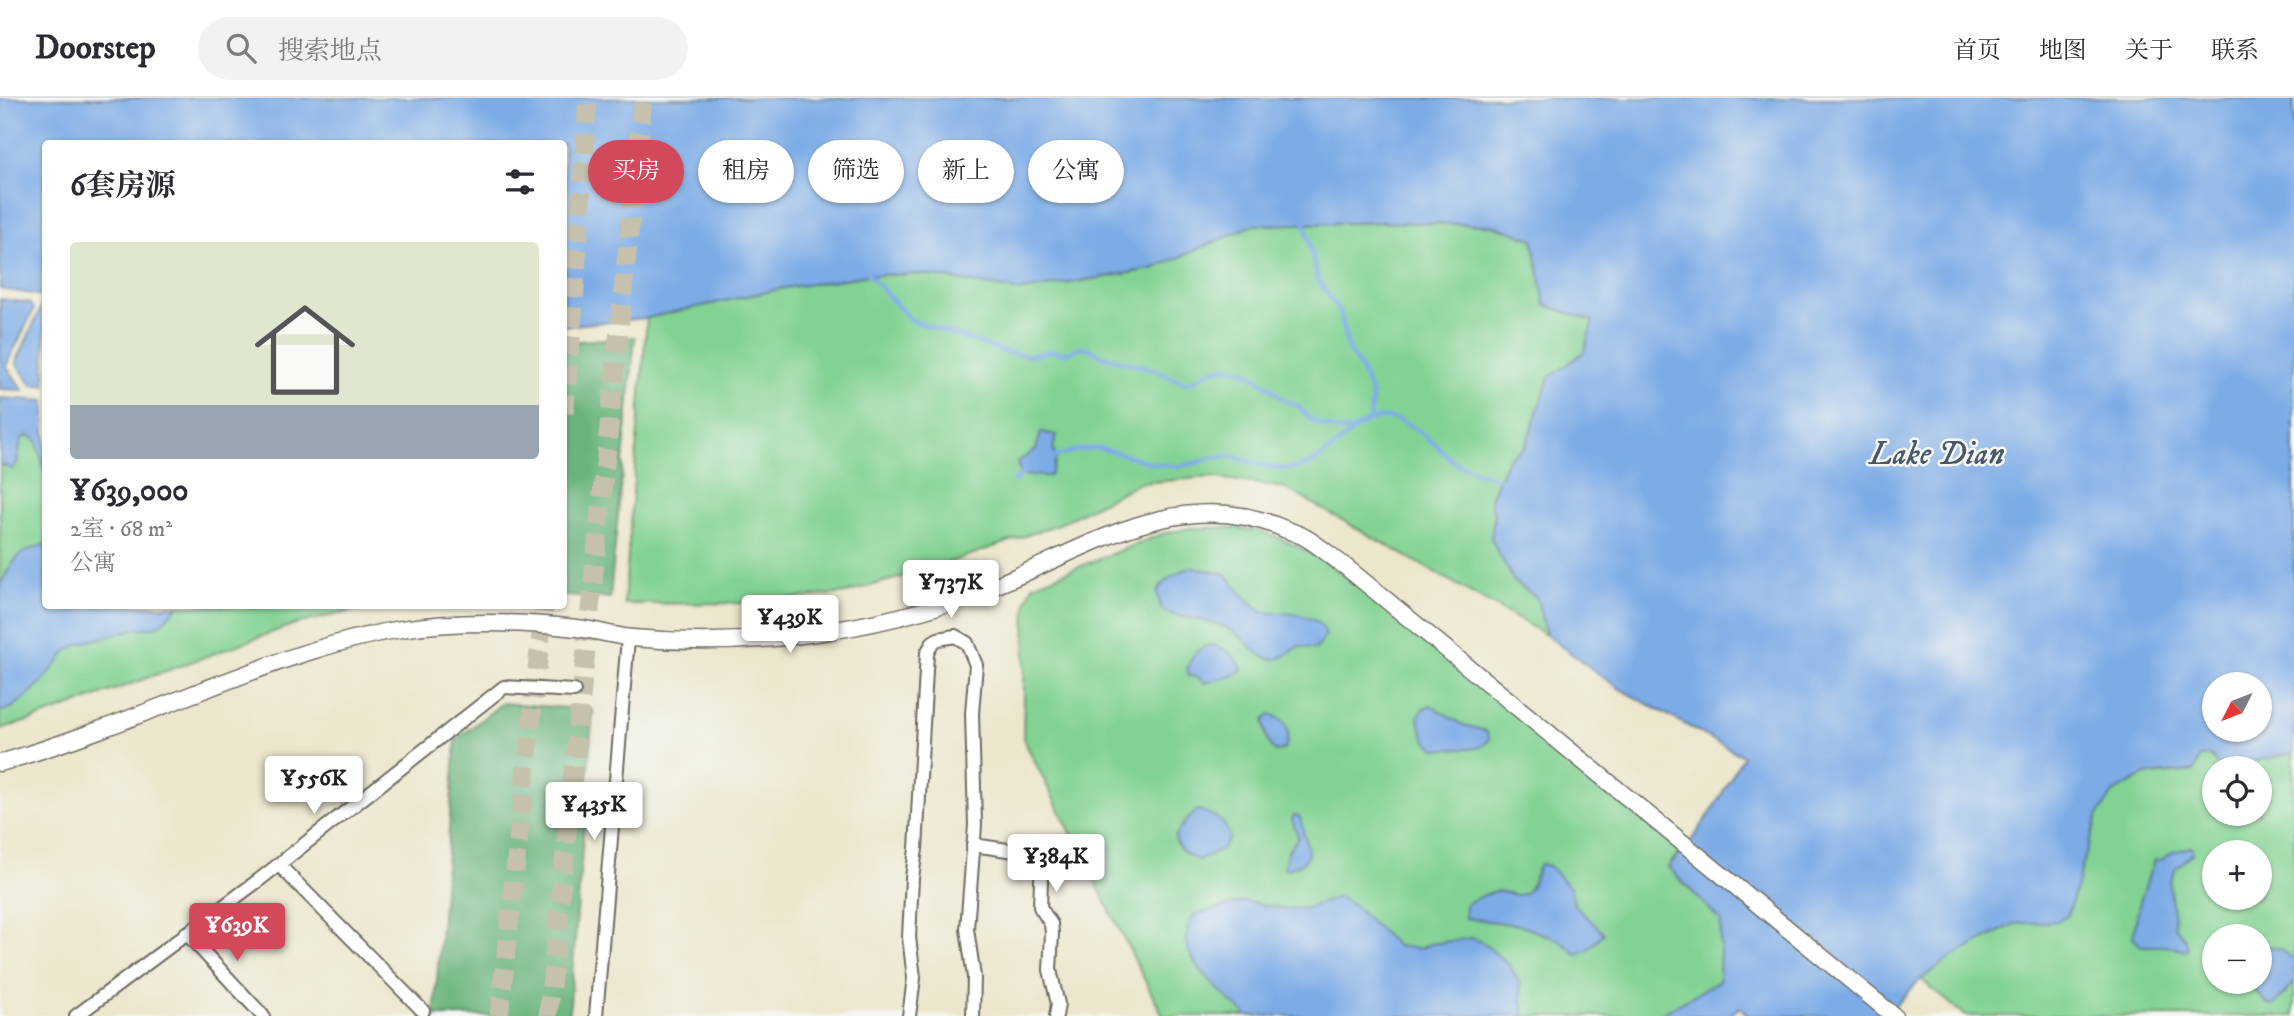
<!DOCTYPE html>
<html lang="zh">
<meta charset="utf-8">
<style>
body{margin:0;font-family:"IM FELL DW Pica","Noto Serif SC",serif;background:#f2f2f3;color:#2b2b33;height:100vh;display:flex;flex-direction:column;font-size:26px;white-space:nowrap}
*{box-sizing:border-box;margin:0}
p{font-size:23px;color:#7c7c81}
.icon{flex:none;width:38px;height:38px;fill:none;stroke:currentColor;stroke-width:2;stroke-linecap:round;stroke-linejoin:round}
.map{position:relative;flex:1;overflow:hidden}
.panel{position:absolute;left:42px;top:42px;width:525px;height:469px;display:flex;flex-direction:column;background:#fff;border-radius:7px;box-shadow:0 2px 5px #0004}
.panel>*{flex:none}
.guide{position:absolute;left:588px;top:42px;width:665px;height:63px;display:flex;gap:14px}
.needle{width:46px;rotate:228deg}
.buttons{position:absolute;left:2202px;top:574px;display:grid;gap:14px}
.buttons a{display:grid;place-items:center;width:70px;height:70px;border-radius:50%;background:#fff;box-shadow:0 2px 5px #0004;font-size:35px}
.price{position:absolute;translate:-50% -60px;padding:0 16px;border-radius:7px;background:#fff;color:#222;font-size:23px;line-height:46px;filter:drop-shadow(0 2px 4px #0008)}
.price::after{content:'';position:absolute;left:50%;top:42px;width:21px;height:16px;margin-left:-10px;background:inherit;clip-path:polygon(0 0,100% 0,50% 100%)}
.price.current{background:#d1495b;color:#fff}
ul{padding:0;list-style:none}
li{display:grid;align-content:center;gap:14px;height:371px;padding:0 28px}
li+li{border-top:2px solid #e1e1e2}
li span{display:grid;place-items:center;height:217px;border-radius:7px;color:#555}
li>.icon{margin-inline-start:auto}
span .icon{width:126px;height:126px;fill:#fffc;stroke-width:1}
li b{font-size:30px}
h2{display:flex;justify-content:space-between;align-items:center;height:84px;padding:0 28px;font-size:30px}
.tag{padding:0 24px;border-radius:32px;background:#fff;box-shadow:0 2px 5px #0004;font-size:24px;line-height:63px}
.tag.current{background:#d1495b;color:#fff}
header{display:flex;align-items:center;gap:42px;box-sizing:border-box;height:98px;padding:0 35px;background:#fff;border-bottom:2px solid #e1e1e2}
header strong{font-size:33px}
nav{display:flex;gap:38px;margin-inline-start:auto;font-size:24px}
.search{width:490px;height:63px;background:#f2f2f3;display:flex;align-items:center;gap:18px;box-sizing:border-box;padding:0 24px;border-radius:38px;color:#7c7c81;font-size:26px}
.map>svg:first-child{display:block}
.green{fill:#82d293;stroke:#567e5f;stroke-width:2;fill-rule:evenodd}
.forest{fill:#69b47d;stroke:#4a7054;stroke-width:2}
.water{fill:#7babe6;stroke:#536b88;stroke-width:2;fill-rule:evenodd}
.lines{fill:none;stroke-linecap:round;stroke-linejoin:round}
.stream{stroke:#7babe6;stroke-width:4.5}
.primary-tunnel{stroke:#c5c1ac;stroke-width:19;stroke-dasharray:19 10;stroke-linecap:butt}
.minor-casing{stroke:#6e6c63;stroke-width:16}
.tertiary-casing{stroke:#6e6c63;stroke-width:19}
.minor{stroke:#fff;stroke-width:12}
.tertiary{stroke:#fff;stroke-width:16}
.labels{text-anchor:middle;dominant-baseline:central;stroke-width:5;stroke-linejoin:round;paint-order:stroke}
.water-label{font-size:32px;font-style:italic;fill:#47586c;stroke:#f6f6f2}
</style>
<header>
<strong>Doorstep</strong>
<div class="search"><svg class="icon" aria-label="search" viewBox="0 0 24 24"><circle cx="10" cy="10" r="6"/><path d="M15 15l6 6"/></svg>搜索地点</div>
<nav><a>首页</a><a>地图</a><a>关于</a><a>联系</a></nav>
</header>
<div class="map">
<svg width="2294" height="918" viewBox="0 0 2294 918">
<rect width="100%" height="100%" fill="#f6f6f2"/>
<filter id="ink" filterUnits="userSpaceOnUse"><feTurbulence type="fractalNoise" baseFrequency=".0143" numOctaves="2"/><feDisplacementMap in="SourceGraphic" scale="14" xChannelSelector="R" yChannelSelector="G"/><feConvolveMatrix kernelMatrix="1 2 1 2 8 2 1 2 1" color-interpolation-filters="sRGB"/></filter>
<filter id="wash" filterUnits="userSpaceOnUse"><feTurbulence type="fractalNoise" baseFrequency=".00686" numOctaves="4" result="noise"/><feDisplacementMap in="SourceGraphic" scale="28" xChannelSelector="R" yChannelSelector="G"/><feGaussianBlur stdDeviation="1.57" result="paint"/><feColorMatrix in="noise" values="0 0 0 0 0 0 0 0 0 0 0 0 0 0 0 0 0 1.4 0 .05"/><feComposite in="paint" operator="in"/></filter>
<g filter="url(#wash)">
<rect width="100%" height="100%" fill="#ebe6cc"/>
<g class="green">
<polygon points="1388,124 1492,127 1534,141 1545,207 1593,223 1585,254 1549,281 1525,350 1509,359 1490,400 1494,419 1491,441 1514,483 1537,500 1546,537 1285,390 1211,379 1139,385 1059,426 936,469 846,495 748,505 624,506 647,220 784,190 869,177 922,176 1022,193 1152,171 1253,127"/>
<polygon points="29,337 37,343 46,376 46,508 374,508 295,526 32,622 0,631 0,366 2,368 17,364 21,341"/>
<path d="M 1191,430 C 1216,430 1244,428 1268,436 C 1295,445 1318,460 1342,475 L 1680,752 L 1668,769 L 1721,823 L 1719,883 L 1658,918 L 1163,918 L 1023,640 L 1026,504 L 1033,487 L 1162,436 Z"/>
<path d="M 2294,655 L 2294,918 L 1965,918 L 1921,881 L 1953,858 L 2014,826 L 2068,817 L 2097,718 L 2113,695 L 2145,677 L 2194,673 L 2199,659 L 2211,658 L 2221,670 ZM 2214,670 L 2259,670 L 2259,716 L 2214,716 ZM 2214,754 L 2259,754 L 2259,800 L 2214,800 ZM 2214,838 L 2259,838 L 2259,884 L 2214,884 Z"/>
</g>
<g class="forest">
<polygon points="635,239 610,500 564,498 564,244"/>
<polygon points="502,605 593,612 569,918 434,918 456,642"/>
</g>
<g class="water">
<path d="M 0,0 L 2294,0 L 2294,655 L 2220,670 L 2211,658 L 2200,659 L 2194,673 L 2145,677 L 2113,695 L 2097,719 L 2068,817 L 2058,823 L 2014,826 L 1953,858 L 1921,881 L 1885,918 L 1748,918 L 1740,909 L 1729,918 L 1658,918 L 1719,883 L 1721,823 L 1668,769 C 1700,737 1721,698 1743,658 L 1618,590 L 1546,537 L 1537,500 L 1514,483 L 1491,441 L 1494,419 L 1490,400 L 1509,359 L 1525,349 L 1549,280 L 1584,254 L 1593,223 L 1545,207 L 1533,141 L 1492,127 L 1388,124 L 1253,127 L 1152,171 L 1021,193 L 922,176 L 869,177 L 784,190 L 647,220 L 564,228 L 564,46 L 46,46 L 45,198 L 0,191 ZM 2214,586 L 2259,586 L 2259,632 L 2214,632 Z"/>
<polygon points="0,201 30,205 34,211 6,268 23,292 0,291"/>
<polygon points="45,201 45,287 32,287 16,265"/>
<polygon points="0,300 45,303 45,376 37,343 29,337 21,341 17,365 12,371 0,366"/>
<polygon points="1041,334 1057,337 1053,350 1056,361 1050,378 1021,377 1017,364 1036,352"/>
<polygon points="45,446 46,508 58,508 69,513 88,508 178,508 162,525 154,529 134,531 79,546 66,554 44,582 27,598 13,609 0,614 0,486 15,462 24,454"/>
<path d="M 1192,469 L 1226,476 L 1243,497 L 1263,515 C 1283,514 1320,514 1326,537 L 1316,551 L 1299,548 C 1291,554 1281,563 1270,561 C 1255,557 1246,542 1234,534 C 1213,520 1176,522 1161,511 L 1157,494 C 1164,481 1178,474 1192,469 Z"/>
<path d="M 1210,547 C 1224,548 1236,558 1242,571 L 1235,577 L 1205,585 L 1198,579 L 1189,578 L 1187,570 C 1191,559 1198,549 1210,547 Z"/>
<path d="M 1431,607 L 1461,626 L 1486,633 L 1490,641 C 1478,655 1464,650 1448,651 C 1442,651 1438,653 1432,648 C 1423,641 1421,630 1418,618 L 1423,611 Z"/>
<path d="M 1270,616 C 1288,622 1292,634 1285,651 L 1276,654 C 1266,646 1265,635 1264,622 Z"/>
<path d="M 1198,712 C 1214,717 1227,723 1229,740 L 1222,751 L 1198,762 C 1186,756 1177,752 1175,738 L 1185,724 Z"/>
<path d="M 1294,717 L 1299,718 C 1302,724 1302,729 1304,736 C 1311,756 1311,765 1286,771 L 1284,770 L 1288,753 L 1298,739 L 1292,721 Z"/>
<polygon points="2191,749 2193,755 2175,771 2169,785 2175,828 2185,841 2188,849 2186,853 2168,848 2141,848 2133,840 2139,807 2154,762 2161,762 2172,754"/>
<path d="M 1540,766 L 1549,768 L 1555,774 L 1571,791 L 1574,807 L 1604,835 L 1588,852 L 1576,856 L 1559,842 L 1519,827 L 1465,820 L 1465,807 C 1472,802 1488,795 1496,793 C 1508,792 1518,803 1528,792 C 1535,784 1535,775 1540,766 Z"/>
<path d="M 1339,799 L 1354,808 L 1397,848 L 1419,851 L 1430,846 L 1472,840 L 1482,844 L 1508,866 L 1520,884 L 1524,918 L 1248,918 C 1232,906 1193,869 1188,850 C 1186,839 1187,827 1193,817 L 1245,803 L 1284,811 L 1307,810 Z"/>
<polygon points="2259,846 2280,851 2294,862 2294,885 2273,908 2270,908 2252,890 2245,889 2238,884 2259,884"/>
</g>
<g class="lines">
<g class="stream">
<polyline points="1305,126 1318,182 1340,214 1348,252 1360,269 1372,298 1370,322"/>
<polyline points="869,177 911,222 1009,255 1030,258 1049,253 1068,255 1081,249 1089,250 1102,258 1153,271 1184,285 1194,283 1209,273 1224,269 1245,273 1271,290 1282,301 1298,308 1311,322 1335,332 1352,333"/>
<path d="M 1050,361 C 1065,355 1085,348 1102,351 C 1128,356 1152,369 1179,368 C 1196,367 1214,356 1232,359 C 1253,363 1272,373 1294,370 C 1334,365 1352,315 1390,320 C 1407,323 1422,335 1435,346 C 1442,352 1447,360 1455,364 C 1468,372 1485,376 1499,381"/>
<polyline points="1014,383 1024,374"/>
</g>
</g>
</g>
<g filter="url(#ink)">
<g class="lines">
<g class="primary-tunnel">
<polyline points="564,315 573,218 588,0"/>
<polyline points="499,918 544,508"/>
<polyline points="548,918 643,0"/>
</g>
<defs>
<g id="minor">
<polyline points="973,747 1042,757 1040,809 1051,826 1052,835 1050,872 1058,906 1056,918"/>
<polyline points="279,767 423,913"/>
<polyline points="186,835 263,918"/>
<polyline points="76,918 259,782 504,589 574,593"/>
<polyline points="596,918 628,540"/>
<polyline points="909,918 914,880 909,839 912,780 916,751 927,555 933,544 938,541 955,538 967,545 976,567 972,615 975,727 967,831 974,879 973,918"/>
</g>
<path id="tertiary" d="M 0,665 C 65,646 129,621 193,596 C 261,570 328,543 401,531 C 458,522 519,524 577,530 C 595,532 614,538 632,540 C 688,545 746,544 801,537 C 866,529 932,513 992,489 C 1086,451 1177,387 1280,429 C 1288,433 1298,435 1306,440 C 1320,448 1333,460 1346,469 L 1894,918"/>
</defs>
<use href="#minor" class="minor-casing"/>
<use href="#tertiary" class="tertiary-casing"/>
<use href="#minor" class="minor"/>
<use href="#tertiary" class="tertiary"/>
</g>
</g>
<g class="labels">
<g class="water-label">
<text x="1937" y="357">Lake Dian</text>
</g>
</g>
</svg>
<div class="buttons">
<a><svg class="needle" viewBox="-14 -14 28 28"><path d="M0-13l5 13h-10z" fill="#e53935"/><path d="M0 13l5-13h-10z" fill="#7c7c81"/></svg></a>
<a><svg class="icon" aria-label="locate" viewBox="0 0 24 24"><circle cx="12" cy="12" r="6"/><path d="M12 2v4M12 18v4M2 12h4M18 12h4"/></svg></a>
<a>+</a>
<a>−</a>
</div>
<b class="price" style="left:951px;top:522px">¥737K</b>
<b class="price" style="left:790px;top:557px">¥439K</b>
<b class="price" style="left:314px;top:718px">¥556K</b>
<b class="price" style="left:594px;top:744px">¥435K</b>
<b class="price" style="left:1056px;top:796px">¥384K</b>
<b class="price current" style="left:237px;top:865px">¥639K</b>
<div class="guide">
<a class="tag current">买房</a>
<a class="tag">租房</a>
<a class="tag">筛选</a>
<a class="tag">新上</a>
<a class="tag">公寓</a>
</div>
<section class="panel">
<h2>6套房源<svg class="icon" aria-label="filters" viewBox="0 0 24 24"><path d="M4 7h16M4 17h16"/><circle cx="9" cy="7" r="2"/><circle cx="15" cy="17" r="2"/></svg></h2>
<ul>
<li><span style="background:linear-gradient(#dfe7d0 75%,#9aa5b1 0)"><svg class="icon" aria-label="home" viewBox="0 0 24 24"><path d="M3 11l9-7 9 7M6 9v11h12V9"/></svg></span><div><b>¥639,000</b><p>2室 · 68 m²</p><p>公寓</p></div></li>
</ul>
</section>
</div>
